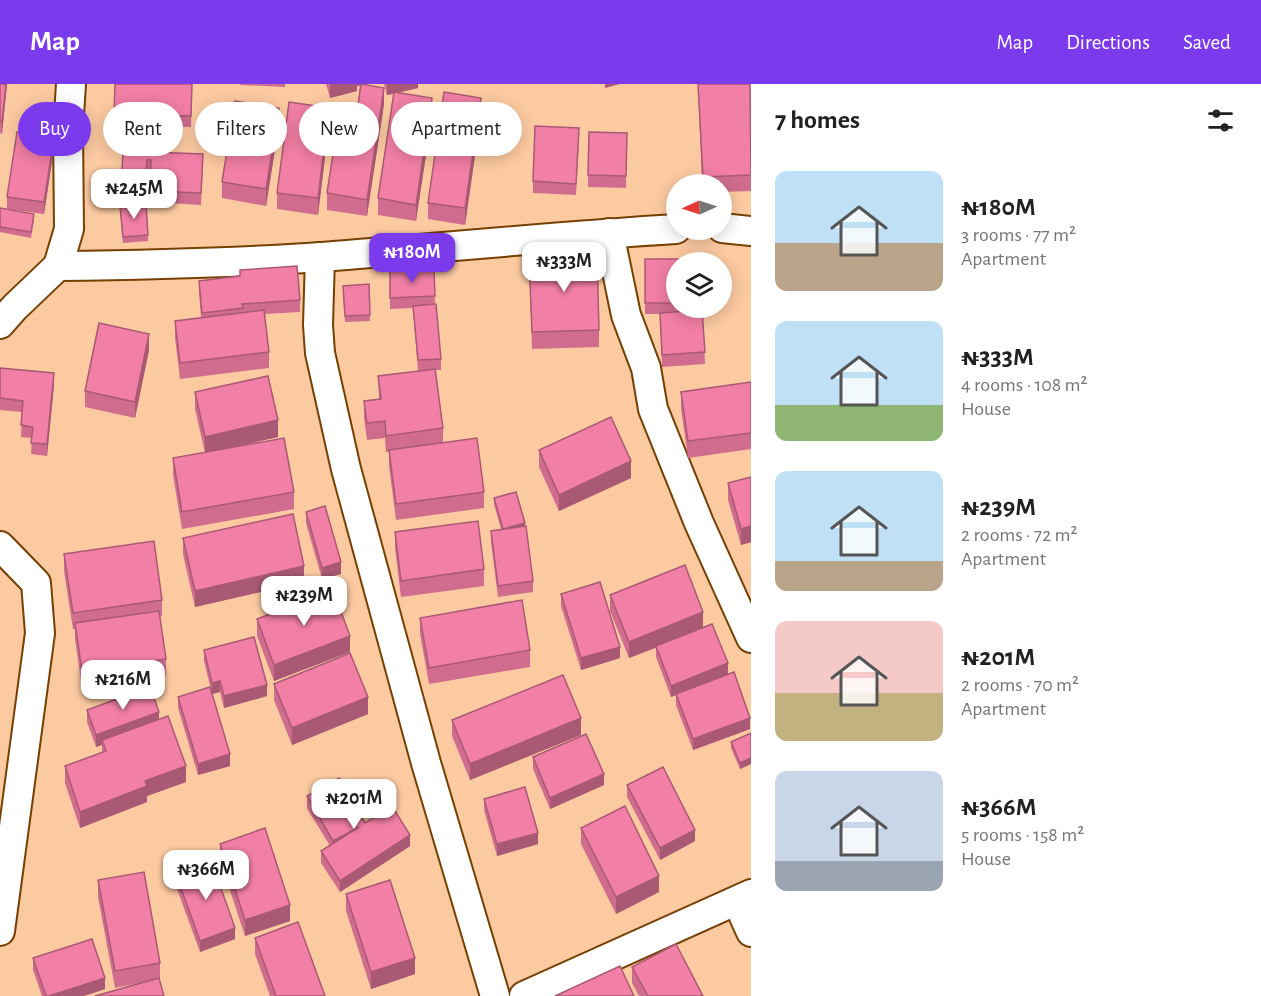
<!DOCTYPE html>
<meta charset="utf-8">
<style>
body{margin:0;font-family:"Alegreya Sans",sans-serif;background:#f6f6f6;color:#222;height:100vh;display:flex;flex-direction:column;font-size:22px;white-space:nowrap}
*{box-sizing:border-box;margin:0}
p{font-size:20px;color:#767676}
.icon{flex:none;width:33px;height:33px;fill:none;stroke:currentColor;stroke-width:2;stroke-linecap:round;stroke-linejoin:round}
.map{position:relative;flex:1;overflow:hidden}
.sheet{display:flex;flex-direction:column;background:#fff;width:510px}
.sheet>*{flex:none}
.guide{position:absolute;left:18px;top:18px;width:570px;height:54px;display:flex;gap:12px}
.needle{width:39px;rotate:267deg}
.controls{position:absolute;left:666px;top:90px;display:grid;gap:12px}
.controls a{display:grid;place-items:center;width:66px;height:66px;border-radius:50%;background:#fff;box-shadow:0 3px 15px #0003;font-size:30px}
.price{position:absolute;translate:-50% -51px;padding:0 14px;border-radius:12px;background:#fff;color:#222;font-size:20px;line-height:39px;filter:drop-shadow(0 2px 3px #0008)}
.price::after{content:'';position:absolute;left:50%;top:36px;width:18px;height:14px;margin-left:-9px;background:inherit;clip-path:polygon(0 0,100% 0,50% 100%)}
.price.on{background:#7c3aed;color:#fff}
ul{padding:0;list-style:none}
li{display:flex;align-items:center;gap:18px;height:150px;padding:0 24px}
li span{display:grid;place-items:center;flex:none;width:168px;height:120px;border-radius:12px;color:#555}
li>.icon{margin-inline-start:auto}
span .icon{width:72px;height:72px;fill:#fffc;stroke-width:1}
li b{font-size:26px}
h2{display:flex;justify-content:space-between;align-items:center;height:72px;padding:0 24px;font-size:26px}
.tag{padding:0 21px;border-radius:27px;background:#fff;box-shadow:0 3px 15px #0003;font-size:21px;line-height:54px}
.tag.on{background:#7c3aed;color:#fff}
header{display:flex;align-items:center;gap:36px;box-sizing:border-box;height:84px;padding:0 30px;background:#7c3aed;color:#fff}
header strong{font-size:28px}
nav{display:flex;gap:33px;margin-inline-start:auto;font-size:21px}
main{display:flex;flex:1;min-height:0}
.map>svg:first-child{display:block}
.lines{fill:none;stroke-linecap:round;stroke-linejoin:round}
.street-casing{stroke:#754002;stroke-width:32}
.street{stroke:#fff;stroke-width:28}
.wall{fill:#d06d8e}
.shaded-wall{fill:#a95974}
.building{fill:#f27fa5;stroke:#a95974;stroke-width:1.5}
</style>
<header>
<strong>Map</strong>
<nav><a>Map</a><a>Directions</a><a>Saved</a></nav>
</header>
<main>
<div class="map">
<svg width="751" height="912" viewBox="0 0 751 912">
<rect width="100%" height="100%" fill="#fccaa1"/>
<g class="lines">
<defs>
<g id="street">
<polyline points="722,144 751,147"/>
<polyline points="609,149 626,231 646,284 653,325 699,439 751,554"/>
<polyline points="320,173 318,241 320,269 346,385 426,679 495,912"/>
<polyline points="58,182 69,145 68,47 71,0"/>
<path d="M 0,240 L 15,223 L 58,182 C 146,181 234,179 322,173 C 440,164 558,152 676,145"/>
<polyline points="0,462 36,499 40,549 0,847"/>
<polyline points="737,817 751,848"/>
<polyline points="524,912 751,810"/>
</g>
</defs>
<use href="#street" class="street-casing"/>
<use href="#street" class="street"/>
</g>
<g class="wall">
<polygon points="0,0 7,0 2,50 0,49"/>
<polygon points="115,0 192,0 191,43 114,42"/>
<polygon points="240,0 285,0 285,3 240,1"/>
<polygon points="326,0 367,0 365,1 384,20 367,132 327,126 327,109 357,28 360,2 357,2 357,7 330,14"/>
<polygon points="384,0 418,0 418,4 398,9 432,31 416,137 378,131 378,114 394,10 387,11"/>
<polygon points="698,0 751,11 751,107 722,108 722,100 702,100"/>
<polygon points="481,30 465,141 428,135 428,119"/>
<polygon points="279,40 266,122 222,114 222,98"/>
<polygon points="329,40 318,131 277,125 277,109"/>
<polygon points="627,49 626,104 588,103 588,91"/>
<polygon points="579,56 576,111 533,109 533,97"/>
<polygon points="54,64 44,130 7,125 7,113"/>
<polygon points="123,67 203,81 201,121 150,118 151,87 147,87 146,119 121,118"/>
<polygon points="0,124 34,136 31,154 0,148"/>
<polygon points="120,128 148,151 148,157 123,159"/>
<polygon points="529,172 599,246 599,263 532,265"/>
<polygon points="645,175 676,178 676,224 706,224 706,230 703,230 705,280 662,283 660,230 645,230"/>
<polygon points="434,186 435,220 441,275 441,286 436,286 443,344 443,359 484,408 484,424 396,436 389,382 389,368 386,368 385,354 367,356 364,334 364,317 379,315 378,292 418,287 413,224 390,225 390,187"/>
<polygon points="199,197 300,216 300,228 265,230 269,268 269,284 180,295 175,254 175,237 201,234 199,208"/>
<polygon points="369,200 370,237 345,238 343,208"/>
<polygon points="149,266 135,334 85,323 85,307"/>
<polygon points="0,284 54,301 47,372 31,370 32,354 21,353 22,328 0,326"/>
<polygon points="751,298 751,365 688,374 681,324 681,308"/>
<polygon points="195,308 278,353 222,366 294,408 294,425 182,445 173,391 173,374 205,369 195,325"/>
<polygon points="539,366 631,394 559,427 539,383"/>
<polygon points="751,393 751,458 741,461 728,416 728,399"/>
<polygon points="494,414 525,442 533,497 533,508 498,513 491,458 491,447 501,445 494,420"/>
<polygon points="306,428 341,490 322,495 306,439"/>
<polygon points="395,448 484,485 484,502 401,513 395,464"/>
<polygon points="183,454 304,498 195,523 183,470"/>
<polygon points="64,470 162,516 162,532 160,532 166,575 166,591 82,604 75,555 75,545 73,545 64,487"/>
<polygon points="561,510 620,574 581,586 561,522"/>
<polygon points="610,511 703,544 728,590 750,645 693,666 676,621 676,611 671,613 656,573 656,564 629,574 610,527"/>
<polygon points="420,534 530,566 530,583 429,600 420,550"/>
<polygon points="257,535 350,568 274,597 257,552"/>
<polygon points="204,566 267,612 224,624 220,608 212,610 204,577"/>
<polygon points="274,600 368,630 292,661 274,616"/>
<polygon points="178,613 230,682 198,691 178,624"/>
<polygon points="87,626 186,698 147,712 147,718 80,744 65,699 65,682 102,669 102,661 96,663 87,638"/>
<polygon points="452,636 581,651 470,696 452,652"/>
<polygon points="751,649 751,680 740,685 731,664 731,658"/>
<polygon points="533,673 604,701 550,725 533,685"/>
<polygon points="627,701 695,757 660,776 627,713"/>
<polygon points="307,712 365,739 410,762 340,808 321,779 321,767 330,762 307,724"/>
<polygon points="484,715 538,760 497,772 484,726"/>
<polygon points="581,744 659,808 616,830 581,760"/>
<polygon points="220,760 290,837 245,852 220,776"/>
<polygon points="196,778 235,855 200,868 177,805 177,793 196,786"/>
<polygon points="98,796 160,879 160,895 115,904 98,813"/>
<polygon points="346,810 415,890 371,905 346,827"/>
<polygon points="255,854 325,912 270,912 255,870"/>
<polygon points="33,874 105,905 84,912 42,912 33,886"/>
<polygon points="632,883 703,912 639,912 632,899"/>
</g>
<g class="shaded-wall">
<polygon points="6,0 7,0 2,50 2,38"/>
<polygon points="330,0 367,0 357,2 357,7 330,14"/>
<polygon points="387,0 418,0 418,4 387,11"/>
<polygon points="605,0 620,0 605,4"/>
<polygon points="384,4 384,20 367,132 367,116"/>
<polygon points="432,14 432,31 416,137 416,121"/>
<polygon points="481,14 481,30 465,141 465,124"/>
<polygon points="279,24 279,40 266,122 266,105"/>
<polygon points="329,24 329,40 318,131 318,114"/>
<polygon points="54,53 54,64 44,130 44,118"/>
<polygon points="149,250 149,266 135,334 135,318"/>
<polygon points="54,289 54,301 47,372 47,360"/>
<polygon points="278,336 278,353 205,369 205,353"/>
<polygon points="631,377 631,394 559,427 559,411"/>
<polygon points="525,439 525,445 503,445"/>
<polygon points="751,442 751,458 741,461 741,445"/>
<polygon points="341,478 341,490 322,495 322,484"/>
<polygon points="304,482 304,498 195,523 195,507"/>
<polygon points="703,528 703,544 629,574 629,558"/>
<polygon points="350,552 350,568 274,597 274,581"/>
<polygon points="620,563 620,574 581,586 581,574"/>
<polygon points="728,579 728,591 671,613 671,602"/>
<polygon points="220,597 220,608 212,610 212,599"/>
<polygon points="267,601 267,612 224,624 224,612"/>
<polygon points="368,613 368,630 292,661 292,644"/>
<polygon points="159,628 159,640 102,656 102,661 96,663 96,651"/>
<polygon points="581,634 581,651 470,696 470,680"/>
<polygon points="750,634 750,645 693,666 693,655"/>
<polygon points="230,670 230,682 198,691 198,680"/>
<polygon points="751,674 751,680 740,685 740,679"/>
<polygon points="186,682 186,698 147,712 147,718 80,744 80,728 145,697"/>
<polygon points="604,690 604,701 550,725 550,714"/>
<polygon points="359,743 333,768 333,757"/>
<polygon points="695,746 695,757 660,776 660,764"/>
<polygon points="538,749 538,760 497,772 497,760"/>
<polygon points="410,751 410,762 340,808 340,797"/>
<polygon points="659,792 659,808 616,830 616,813"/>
<polygon points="290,821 290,837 245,852 245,836"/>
<polygon points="235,844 235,855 200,868 200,857"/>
<polygon points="415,874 415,890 371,905 371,888"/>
<polygon points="105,894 105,905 84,912 49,912"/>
</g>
<g class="building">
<polygon points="0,0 6,0 2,38 0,38"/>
<polygon points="115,0 192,0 191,32 114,31"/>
<polygon points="361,0 384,4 367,116 327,109 340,25 357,28"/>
<polygon points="698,0 750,0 751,91 703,93"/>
<polygon points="394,8 432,14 416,121 378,114"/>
<polygon points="444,8 481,14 465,124 428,119"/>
<polygon points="235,17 279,24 266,105 222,98"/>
<polygon points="289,18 329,24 318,114 277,109"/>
<polygon points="535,42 579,44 576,100 533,97"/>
<polygon points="17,48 54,53 44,118 7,113"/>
<polygon points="589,48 627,49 626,92 588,91"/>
<polygon points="123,67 203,70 201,109 150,107 151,76 147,76 146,108 121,107"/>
<polygon points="146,120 148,151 123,153 120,122"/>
<polygon points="0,124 34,130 31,148 0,143"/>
<polygon points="597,170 599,246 532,248 529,172"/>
<polygon points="645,175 706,175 706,178 676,178 676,219 645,219"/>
<polygon points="297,182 300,216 242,220 243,224 202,229 199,197 240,192 240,186"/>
<polygon points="434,186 435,212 390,214 390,187"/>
<polygon points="369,200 370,231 345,232 343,202"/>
<polygon points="436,220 441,275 418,276 413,222"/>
<polygon points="264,226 269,268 180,279 175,237"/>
<polygon points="702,226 705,268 662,271 660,229"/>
<polygon points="99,239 149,250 135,318 85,307"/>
<polygon points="0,284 54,289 47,360 31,359 33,343 21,341 23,317 0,314"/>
<polygon points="435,285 443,344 386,352 385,337 367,339 364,317 381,315 378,292"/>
<polygon points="268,292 278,336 205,353 195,308"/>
<polygon points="751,298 751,349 688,357 681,308"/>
<polygon points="611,333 631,377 559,411 539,366"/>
<polygon points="284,354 294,408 182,428 173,374"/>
<polygon points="477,354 484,408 396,420 389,366"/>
<polygon points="751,393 751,442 741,445 728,399"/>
<polygon points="516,408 525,439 503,445 494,414"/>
<polygon points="325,422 341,478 322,484 306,428"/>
<polygon points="293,430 304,482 195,507 183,454"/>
<polygon points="478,437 484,485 401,497 395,448"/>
<polygon points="526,442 533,497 498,502 491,447"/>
<polygon points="154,457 162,516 73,529 64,470"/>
<polygon points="685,481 703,528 629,558 610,511"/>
<polygon points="600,498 620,563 581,574 561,510"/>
<polygon points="333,506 350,552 274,581 257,535"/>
<polygon points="522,516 530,566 429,584 420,534"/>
<polygon points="159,527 166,575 82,587 75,539"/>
<polygon points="712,540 728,579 671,602 656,562"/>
<polygon points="254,553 267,601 224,612 220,597 212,599 204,566"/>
<polygon points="350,569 368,613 292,644 274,600"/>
<polygon points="734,588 750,634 693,655 676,610"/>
<polygon points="563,591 581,634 470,680 452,636"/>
<polygon points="150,603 159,628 96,651 87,626"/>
<polygon points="210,603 230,670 198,680 178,613"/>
<polygon points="168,632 186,682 145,697 147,702 80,728 65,682 106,667 102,656"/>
<polygon points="751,649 751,674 740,679 731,658"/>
<polygon points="586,650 604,690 550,714 533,673"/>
<polygon points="663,683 695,746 660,764 627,701"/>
<polygon points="339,694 365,739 392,722 410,751 340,797 321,767 359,743 333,757 307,712"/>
<polygon points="525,703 538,749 497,760 484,715"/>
<polygon points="625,722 659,792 616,813 581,744"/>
<polygon points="265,744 290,821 245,836 220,760"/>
<polygon points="210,773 235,844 200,857 177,793 199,785 196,778"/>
<polygon points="144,788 160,879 115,887 98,796"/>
<polygon points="390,796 415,874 371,888 346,810"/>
<polygon points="298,838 325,912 276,912 255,854"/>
<polygon points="92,855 105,894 49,912 46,912 33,874"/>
<polygon points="676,860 703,912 648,912 632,883"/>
<polygon points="620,882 634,912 555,912"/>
<polygon points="159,894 164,912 95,912"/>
</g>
</svg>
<div class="controls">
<a><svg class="needle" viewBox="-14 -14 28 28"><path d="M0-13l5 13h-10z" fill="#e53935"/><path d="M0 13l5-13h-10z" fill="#767676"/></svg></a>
<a><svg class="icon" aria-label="layers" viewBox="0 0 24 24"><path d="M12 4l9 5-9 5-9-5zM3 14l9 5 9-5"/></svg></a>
</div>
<b class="price" style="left:134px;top:136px">₦245M</b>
<b class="price on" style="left:412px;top:200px">₦180M</b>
<b class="price" style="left:564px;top:209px">₦333M</b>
<b class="price" style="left:304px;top:543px">₦239M</b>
<b class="price" style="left:123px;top:627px">₦216M</b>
<b class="price" style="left:354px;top:746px">₦201M</b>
<b class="price" style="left:206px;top:817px">₦366M</b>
<div class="guide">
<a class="tag on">Buy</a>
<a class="tag">Rent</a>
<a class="tag">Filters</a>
<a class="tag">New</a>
<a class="tag">Apartment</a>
</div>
</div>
<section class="sheet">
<h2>7 homes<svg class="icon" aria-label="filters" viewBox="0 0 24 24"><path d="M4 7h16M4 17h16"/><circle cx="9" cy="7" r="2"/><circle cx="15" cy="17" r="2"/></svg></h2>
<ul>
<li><span style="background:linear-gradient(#bfe0f5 60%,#b9a48a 0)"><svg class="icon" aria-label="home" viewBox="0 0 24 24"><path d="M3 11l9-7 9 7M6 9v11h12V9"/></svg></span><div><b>₦180M</b><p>3 rooms · 77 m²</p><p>Apartment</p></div></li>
<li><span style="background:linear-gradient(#bfe0f5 70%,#8fb573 0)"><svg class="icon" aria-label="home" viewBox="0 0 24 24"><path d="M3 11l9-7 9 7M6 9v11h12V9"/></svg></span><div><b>₦333M</b><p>4 rooms · 108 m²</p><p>House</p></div></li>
<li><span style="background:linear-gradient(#bfe0f5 75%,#b9a48a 0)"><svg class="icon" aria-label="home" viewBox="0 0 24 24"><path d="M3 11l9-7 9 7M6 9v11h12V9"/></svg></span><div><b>₦239M</b><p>2 rooms · 72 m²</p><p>Apartment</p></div></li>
<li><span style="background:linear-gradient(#f6c9c9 60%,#c2b280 0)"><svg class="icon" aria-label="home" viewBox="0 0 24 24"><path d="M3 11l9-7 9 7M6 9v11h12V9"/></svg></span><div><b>₦201M</b><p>2 rooms · 70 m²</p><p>Apartment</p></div></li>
<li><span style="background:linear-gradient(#c9d6e8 75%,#9aa5b1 0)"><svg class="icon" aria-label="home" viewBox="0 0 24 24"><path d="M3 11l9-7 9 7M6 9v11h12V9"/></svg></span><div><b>₦366M</b><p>5 rooms · 158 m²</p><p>House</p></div></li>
</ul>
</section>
</main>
